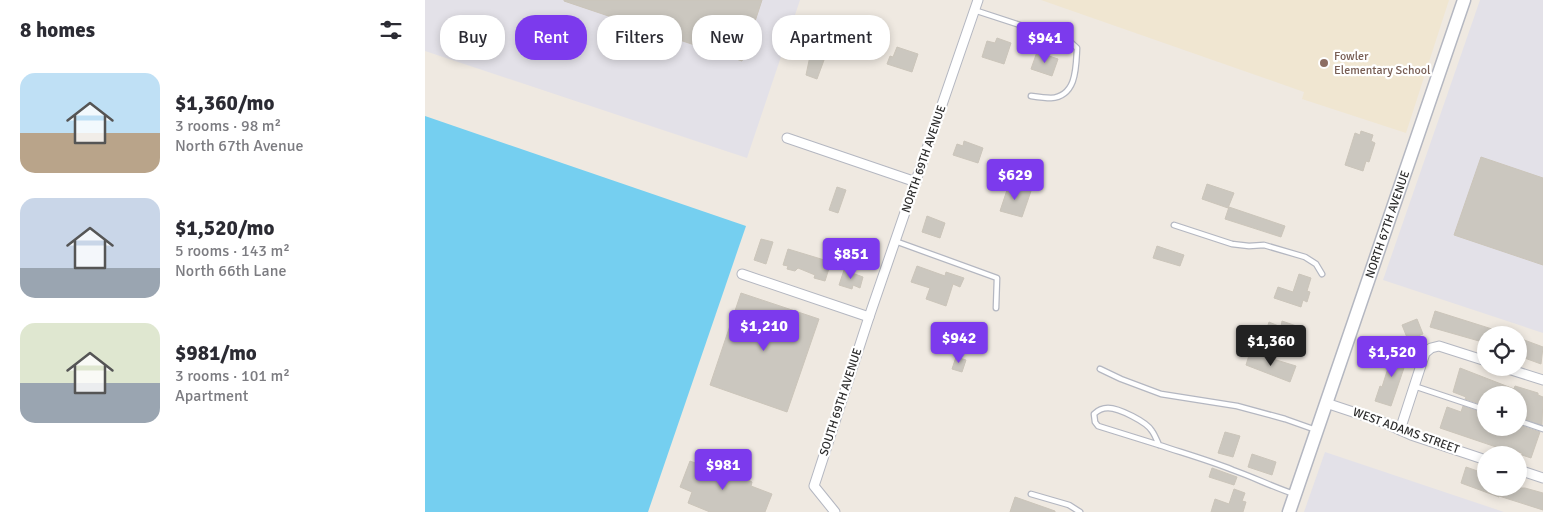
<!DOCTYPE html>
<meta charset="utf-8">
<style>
body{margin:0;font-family:Signika,sans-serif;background:#f2f2f3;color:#2b2b33;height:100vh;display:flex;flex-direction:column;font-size:19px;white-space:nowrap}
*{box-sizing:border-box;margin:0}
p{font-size:16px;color:#7c7c81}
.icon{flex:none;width:28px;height:28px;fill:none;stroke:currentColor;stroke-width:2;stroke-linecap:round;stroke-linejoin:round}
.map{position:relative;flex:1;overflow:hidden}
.side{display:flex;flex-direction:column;background:#fff;width:425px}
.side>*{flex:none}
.guide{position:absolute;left:15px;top:15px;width:475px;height:45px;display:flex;gap:10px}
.buttons{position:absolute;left:1052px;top:326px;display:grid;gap:10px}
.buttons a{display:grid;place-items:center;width:50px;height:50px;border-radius:50%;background:#fff;box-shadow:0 2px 8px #0003;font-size:25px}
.price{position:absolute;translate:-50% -42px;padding:0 11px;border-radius:5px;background:#7c3aed;color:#fff;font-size:16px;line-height:32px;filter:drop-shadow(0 1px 2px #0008)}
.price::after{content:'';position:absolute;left:50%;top:30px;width:15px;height:11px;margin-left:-8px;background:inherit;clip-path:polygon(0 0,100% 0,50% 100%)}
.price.active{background:#222;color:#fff}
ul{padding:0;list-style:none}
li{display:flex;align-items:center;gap:15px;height:125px;padding:0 20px}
li span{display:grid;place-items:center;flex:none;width:140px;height:100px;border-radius:15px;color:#555}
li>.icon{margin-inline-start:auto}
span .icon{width:60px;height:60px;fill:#fffc;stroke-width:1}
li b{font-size:21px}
h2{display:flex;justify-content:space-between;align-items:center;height:60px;padding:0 20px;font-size:21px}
.tag{padding:0 18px;border-radius:20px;background:#fff;box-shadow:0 2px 8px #0003;font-size:18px;line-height:45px}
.tag.active{background:#7c3aed;color:#fff}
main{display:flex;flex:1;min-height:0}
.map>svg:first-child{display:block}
.industrial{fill:#e3e1e8}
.education{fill:#f0e6d1}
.water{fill:#75cff0}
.building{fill:#cbc7bf;stroke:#cbc5ba}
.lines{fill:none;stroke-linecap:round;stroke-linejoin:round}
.service-casing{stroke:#b4b7c1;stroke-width:7}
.minor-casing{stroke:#b4b7c1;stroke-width:11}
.secondary-casing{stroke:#b4b7c1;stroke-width:15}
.service{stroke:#fff;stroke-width:4.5}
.minor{stroke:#fff;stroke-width:9}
.secondary{stroke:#fff;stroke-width:12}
.education-dot{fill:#8d6e63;stroke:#fff;stroke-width:2}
.labels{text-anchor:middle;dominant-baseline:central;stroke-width:4.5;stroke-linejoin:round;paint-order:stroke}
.education-label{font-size:12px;fill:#785e54;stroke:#fff;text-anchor:start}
.street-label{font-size:12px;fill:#2e2e2e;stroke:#fff}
</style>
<main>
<section class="side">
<h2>8 homes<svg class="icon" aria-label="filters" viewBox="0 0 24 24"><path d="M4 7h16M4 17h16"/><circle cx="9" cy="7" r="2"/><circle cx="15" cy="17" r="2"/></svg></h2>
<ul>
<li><span style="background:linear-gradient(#bfe0f5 60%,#b9a48a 0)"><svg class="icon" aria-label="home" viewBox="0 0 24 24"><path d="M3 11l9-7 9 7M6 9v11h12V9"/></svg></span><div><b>$1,360/mo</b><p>3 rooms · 98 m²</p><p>North 67th Avenue</p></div></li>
<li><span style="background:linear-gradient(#c9d6e8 70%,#9aa5b1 0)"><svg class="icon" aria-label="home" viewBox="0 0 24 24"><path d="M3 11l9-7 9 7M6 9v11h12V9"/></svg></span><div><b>$1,520/mo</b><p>5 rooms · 143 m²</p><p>North 66th Lane</p></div></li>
<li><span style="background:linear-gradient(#dfe7d0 60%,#9aa5b1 0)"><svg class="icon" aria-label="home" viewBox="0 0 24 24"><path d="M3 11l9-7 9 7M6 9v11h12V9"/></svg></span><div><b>$981/mo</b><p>3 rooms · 101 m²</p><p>Apartment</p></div></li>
</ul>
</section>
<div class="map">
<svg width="1118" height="512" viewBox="0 0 1118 512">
<rect width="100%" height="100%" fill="#efe9e1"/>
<g class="industrial">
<polygon points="0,0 375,0 322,158 0,51"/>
<polygon points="1055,0 1118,0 1118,333 958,280"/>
<polygon points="900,452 1079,512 879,512"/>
</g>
<polygon class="education" points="616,0 1024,0 981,133 877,99 879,92"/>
<polygon class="water" points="0,116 321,226 223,512 0,512"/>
<g class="building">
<polygon points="139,0 337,0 317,61 139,1"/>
<polygon points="572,38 586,43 579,64 557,57 562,41 570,43"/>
<polygon points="472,47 493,54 487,72 462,64 465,56 468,57"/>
<polygon points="612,52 633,59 627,76 606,69"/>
<polygon points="385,56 399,60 392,79 381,75"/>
<polygon points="936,131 948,135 946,141 950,143 944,162 941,161 938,171 920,165 930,133 935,135"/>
<polygon points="539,141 558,148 553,163 528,155 532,144 538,146"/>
<polygon points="1056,157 1118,178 1118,265 1029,235"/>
<polygon points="584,184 606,191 597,217 575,211"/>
<polygon points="782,184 809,193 803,208 777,199"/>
<polygon points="412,187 421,190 413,213 404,210"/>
<polygon points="804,207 860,226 856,237 800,219"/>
<polygon points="502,216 520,223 515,238 497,232"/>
<polygon points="336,239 348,242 341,264 329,260"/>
<polygon points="732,246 759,255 755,266 728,258"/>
<polygon points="363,249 406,262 400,281 389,278 390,275 373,268 370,271 362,269 363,266 358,265"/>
<polygon points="492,266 520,276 521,272 539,278 535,287 528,284 521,306 501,299 505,288 486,282"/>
<polygon points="419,270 438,277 435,288 428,285 427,289 414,285"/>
<polygon points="874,274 886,278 882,291 885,292 882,302 878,300 876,307 849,298 853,287 868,292"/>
<polygon points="316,293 394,319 362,412 285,385"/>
<polygon points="1010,311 1067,329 1065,335 1061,335 1061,343 1005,327"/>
<polygon points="992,319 998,334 983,340 977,325"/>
<polygon points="857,321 880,329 873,349 839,337 844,322 856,327"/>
<polygon points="1094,338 1118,347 1116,364 1094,356"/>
<polygon points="970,346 977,349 976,353 983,356 966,406 950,401 955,386 957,387"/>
<polygon points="825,352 871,366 865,382 821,365"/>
<polygon points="531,357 541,360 537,372 527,369"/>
<polygon points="1035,368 1089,389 1090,386 1113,393 1113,395 1118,397 1117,425 1094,417 1094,395 1061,395 1061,406 1040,399 1041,397 1028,392"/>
<polygon points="1038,406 1061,414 1061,428 1094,428 1094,425 1115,432 1106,458 1097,455 1097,453 1081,448 1080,450 1015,428 1022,407 1036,412"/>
<polygon points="800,432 815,436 808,457 793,453"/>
<polygon points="827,454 851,462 847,475 823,467"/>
<polygon points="265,461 294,472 296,468 306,472 327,482 326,486 347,494 340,512 285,512 263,503 267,492 255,487"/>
<polygon points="1041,467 1061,474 1061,488 1100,488 1118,493 1118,510 1074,496 1074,497 1036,483"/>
<polygon points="787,468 812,477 809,485 784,477"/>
<polygon points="809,489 820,493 817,501 821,502 818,512 786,512 790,499 804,504"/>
<polygon points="590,497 630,511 630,512 585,512"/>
</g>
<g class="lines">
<defs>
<g id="service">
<path d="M 549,10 L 610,30 L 640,37 L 652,48 C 651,67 652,96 626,98 C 620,98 613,97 606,96"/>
<polyline points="749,225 807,244 824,246 839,245 880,257 891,264 897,274"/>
<polyline points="470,241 572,278 571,308"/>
<polyline points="675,369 696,379 736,394 812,406 860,419 891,430"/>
<polyline points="989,386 1061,410"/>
<polyline points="1094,421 1118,429"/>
<path d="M 734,445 C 732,441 730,435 727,431 C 722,422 694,408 683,408 C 677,408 673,410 669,414 L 670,422 L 673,426 L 734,445 C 758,453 783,460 808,470 C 828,477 848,487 869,494"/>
<polyline points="606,494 644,505 655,512"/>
</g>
<g id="minor">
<polyline points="362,138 491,182"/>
<polyline points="317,274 444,317"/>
<polyline points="1080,368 1118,380"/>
<polyline points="901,403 955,421 986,435 1061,460"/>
<polyline points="975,430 1000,353 1006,348 1014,346 1061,361"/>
<polyline points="1094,470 1118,478"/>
<polyline points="410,512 389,486 444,317 553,0"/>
</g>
<g id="secondary">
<path id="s1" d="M 864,512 L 1039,0"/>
</g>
</defs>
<use href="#service" class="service-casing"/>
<use href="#minor" class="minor-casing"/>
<use href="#secondary" class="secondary-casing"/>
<use href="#service" class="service"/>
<use href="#minor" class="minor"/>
<use href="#secondary" class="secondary"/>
</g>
<circle class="education-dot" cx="899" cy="63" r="5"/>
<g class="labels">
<g class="education-label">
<text x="909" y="56">Fowler<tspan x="909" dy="14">Elementary School</tspan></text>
</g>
<g class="street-label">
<text transform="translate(499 159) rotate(-71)">NORTH 69TH AVENUE</text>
<text stroke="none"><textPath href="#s1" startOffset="304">NORTH 67TH AVENUE</textPath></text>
<text transform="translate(416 402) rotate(-72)">SOUTH 69TH AVENUE</text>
<text transform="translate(981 431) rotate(20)">WEST ADAMS STREET</text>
</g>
</g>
</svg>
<div class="buttons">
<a><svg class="icon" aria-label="locate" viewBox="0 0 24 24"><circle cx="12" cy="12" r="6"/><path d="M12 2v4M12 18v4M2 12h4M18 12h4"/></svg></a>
<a>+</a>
<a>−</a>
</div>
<b class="price" style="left:620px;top:64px">$941</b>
<b class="price" style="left:590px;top:201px">$629</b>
<b class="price" style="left:426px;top:280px">$851</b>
<b class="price" style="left:339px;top:352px">$1,210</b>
<b class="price" style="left:534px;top:364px">$942</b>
<b class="price active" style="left:846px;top:367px">$1,360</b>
<b class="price" style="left:967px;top:378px">$1,520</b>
<b class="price" style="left:298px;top:491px">$981</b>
<div class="guide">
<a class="tag">Buy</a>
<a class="tag active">Rent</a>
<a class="tag">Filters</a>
<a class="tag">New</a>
<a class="tag">Apartment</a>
</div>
</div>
</main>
